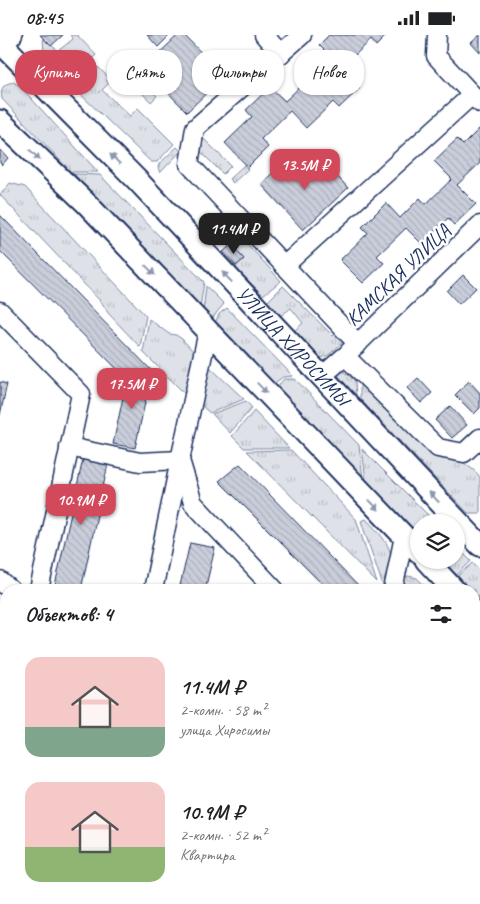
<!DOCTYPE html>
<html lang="ru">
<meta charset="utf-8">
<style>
body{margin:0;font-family:Caveat,sans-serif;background:#f6f6f6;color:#202124;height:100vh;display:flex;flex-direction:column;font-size:19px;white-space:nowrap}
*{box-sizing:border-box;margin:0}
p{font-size:16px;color:#757577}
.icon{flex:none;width:28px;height:28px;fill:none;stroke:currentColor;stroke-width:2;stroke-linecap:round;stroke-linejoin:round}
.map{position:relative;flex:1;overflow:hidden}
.details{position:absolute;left:0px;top:549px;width:480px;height:321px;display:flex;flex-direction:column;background:#fff;border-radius:20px 20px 0 0;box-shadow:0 1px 4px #0004}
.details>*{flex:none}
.hud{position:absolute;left:15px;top:15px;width:450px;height:45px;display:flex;gap:10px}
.fabs{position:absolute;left:410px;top:479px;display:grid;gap:10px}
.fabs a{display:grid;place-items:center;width:55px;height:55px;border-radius:50%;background:#fff;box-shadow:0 1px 4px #0004;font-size:25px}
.price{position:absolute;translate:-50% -42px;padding:0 11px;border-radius:10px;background:#d1495b;color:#fff;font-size:16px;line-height:32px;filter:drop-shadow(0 1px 2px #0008)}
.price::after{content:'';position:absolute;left:50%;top:30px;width:15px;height:11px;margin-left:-8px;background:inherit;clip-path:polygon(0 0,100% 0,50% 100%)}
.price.current{background:#222;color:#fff}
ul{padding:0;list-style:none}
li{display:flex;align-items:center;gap:15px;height:125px;padding:0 25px}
li span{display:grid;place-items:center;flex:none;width:140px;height:100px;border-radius:15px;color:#555}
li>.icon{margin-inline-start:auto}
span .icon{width:60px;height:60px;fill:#fffc;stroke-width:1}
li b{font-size:21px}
h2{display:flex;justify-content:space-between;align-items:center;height:60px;padding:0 25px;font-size:21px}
.chip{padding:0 18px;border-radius:20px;background:#fff;box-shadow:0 1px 4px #0004;font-size:18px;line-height:45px}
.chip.current{background:#d1495b;color:#fff}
.status{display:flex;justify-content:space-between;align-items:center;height:35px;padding:0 25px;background:#fff;direction:ltr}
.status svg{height:14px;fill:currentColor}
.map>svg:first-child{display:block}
.grass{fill:url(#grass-tufts);stroke:#7c88a2}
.building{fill:url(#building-back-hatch);stroke:#1b2f5e}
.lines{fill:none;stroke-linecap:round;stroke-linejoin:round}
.minor-casing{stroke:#1b2f5e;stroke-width:21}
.major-casing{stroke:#1b2f5e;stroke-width:25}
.minor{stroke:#fff;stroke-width:18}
.major{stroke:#fff;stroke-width:21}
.oneway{fill:#8d97ae}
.labels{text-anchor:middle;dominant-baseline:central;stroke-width:5;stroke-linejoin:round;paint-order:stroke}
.street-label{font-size:20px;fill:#1b2f5e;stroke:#fff}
</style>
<div class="status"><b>08:45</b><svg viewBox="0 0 49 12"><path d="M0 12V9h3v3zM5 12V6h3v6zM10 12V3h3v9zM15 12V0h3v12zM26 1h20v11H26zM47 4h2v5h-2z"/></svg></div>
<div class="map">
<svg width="480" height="869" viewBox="0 0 480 869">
<defs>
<pattern id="grass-tufts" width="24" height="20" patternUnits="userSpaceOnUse" patternTransform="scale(1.25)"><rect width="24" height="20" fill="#dee1e7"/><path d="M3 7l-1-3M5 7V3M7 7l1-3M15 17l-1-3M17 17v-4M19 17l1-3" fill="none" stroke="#bec1c9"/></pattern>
<pattern id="building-back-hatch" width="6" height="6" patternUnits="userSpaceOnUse" patternTransform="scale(1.25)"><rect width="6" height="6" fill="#caceda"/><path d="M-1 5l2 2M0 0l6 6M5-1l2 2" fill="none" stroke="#adb1be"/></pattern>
</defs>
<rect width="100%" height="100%" fill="#fff"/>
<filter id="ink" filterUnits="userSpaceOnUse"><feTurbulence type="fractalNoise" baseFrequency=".02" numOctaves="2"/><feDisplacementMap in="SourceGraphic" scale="10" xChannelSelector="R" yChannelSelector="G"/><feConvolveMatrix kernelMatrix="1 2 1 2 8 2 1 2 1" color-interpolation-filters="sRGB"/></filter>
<g filter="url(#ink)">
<g class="grass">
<polygon points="70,0 77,0 96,20 71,47 44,18 43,3 58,16 73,4"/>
<polygon points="98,32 108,42 106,45 109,48 102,55 130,81 138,73 174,109 157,127 151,127 77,56 78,51"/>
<polygon points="132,36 157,61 151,67 126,42"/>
<path d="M 13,47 L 20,51 L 98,137 L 71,137 L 2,64 C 0,53 3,49 13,47 Z"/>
<polygon points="198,98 231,131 223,139 199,115"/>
<polygon points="177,112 181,116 160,138 158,133 159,129"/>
<polygon points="244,130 248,134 233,148 229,144"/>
<polygon points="74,139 100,140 204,247 200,273"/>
<polygon points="10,148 25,152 146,281 140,312 108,278 102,268 0,160"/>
<polygon points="240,201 281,246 263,260 237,235 236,231 244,224 231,210"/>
<polygon points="206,251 224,269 217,277 212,285 203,276"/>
<path d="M 283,251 L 333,301 L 340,294 L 344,300 L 343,307 C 338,311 333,317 327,321 C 315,329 299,306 292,298 L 303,288 L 291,273 L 278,283 L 265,269 Z"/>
<polygon points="227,273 293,341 283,342 273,349 215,288 219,279"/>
<polygon points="149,284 169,299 176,300 182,304 193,316 195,323 188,356 184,358 143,317"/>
<polygon points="209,331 213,335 244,364 210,378 204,373 199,363"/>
<polygon points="340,336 344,337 355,345 356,361 336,338"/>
<polygon points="284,344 295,344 359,410 363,444 277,352"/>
<polygon points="360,349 476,437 480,442 480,478 468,478 360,364"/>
<polygon points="246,366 252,373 230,398 212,379"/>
<polygon points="254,376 289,413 244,413 232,401"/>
<polygon points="362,414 435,487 419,488 419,500 366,446"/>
<polygon points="291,415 356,484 377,548 247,416"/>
<path d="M 366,484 C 381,500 395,512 391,536 C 389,543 389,549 384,554 L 361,486 Z"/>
<polygon points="456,511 471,526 457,540 443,525 456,525"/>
<polygon points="473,528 480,536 480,564 474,558 474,555 471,555 458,541"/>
<polygon points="408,541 417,543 429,555 401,555 404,543"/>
<polygon points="474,605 480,612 480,656 474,649"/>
</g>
<g class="building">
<polygon points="40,0 63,0 51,11"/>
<polygon points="147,0 168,0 169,1 158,12"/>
<polygon points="178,0 184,0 224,41 187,77 144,33"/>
<polygon points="329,0 387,0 376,11 371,5 341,33 360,53 339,73 333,67 306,93 290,76 261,104 268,112 248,132 225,108 252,82 246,75 270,52 285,66 305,47 311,53 337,28 319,10"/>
<polygon points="480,0 480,18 471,8"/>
<polygon points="480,93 480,128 457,150 476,169 454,190 448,183 422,209 406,193 377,221 384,228 363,248 340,225 368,198 362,192 386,168 400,183 420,163 426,169 452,144 434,126 457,104 463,110"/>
<polygon points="0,114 8,123 2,130 0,128"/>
<polygon points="320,122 348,153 303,195 261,149 283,128 297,143"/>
<polygon points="0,180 152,336 127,344 0,216"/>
<polygon points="231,210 244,224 236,231 223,217"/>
<polygon points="463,240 476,253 459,269 447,256"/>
<polygon points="152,336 135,413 113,409 127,344"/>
<polygon points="418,343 432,358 421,368 407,353"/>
<polygon points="469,346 480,358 480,373 474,379 455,360"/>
<polygon points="0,347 7,349 0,380"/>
<polygon points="450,371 467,390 452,403 435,385"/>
<polygon points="83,424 108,429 81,555 54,555"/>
<polygon points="240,429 359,552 359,555 328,555 219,446"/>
<polygon points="190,508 215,513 205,555 179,555"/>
<polygon points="474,678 480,684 480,725 474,719"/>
<polygon points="0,772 6,773 6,806 0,804"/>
<polygon points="206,864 234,864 233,869"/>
<polygon points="263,864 290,864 289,869 262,869"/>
</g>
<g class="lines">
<defs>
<g id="minor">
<polyline points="264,0 281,19"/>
<polyline points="302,0 195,93 189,129 358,309"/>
<polyline points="437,0 436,21 480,68"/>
<polyline points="0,13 13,0"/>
<polyline points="284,231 472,60"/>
<polyline points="0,276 81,359 39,555"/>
<polyline points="208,296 180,425 193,468 275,555"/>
<polyline points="349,317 480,190"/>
<polyline points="321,342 345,321 438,413 464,418 480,403"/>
<polyline points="69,412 140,427 180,425 153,555"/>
<polyline points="0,546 11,555"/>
<polyline points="393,555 404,501"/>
<polyline points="0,668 6,670"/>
<polyline points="474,775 480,781"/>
<polyline points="474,839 480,841"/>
<polyline points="342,869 343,864"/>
</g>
<g id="major">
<path id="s1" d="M 0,7 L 137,145 L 480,510"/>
<polyline points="0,86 87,169 419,517"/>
<polyline points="426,525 454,555"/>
<polyline points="474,576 480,582"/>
</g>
</defs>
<use href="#minor" class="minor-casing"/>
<use href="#major" class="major-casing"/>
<use href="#minor" class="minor"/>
<use href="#major" class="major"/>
</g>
<defs><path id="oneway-solid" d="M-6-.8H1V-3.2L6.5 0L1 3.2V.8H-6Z" transform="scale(1.25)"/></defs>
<g class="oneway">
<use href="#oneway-solid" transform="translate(35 120) rotate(44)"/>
<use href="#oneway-solid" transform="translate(115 124) rotate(-135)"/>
<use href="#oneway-solid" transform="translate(150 235) rotate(46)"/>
<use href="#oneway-solid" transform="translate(227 242) rotate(-133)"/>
<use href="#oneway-solid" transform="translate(262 353) rotate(46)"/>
<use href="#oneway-solid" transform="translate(434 462) rotate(-133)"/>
<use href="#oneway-solid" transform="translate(374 470) rotate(46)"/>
</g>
</g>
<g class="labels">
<g class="street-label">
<text transform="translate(398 240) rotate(-44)">КАМСКАЯ УЛИЦА</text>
<text stroke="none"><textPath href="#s1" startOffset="422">УЛИЦА ХИРОСИМЫ</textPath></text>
</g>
</g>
</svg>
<div class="fabs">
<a><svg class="icon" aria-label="layers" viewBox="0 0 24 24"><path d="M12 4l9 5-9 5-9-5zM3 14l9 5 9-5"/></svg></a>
</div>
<b class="price" style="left:305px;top:156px">13.5M ₽</b>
<b class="price current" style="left:234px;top:220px">11.4M ₽</b>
<b class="price" style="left:132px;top:375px">17.5M ₽</b>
<b class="price" style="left:81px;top:491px">10.9M ₽</b>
<div class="hud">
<a class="chip current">Купить</a>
<a class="chip">Снять</a>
<a class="chip">Фильтры</a>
<a class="chip">Новое</a>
</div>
<section class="details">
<h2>Объектов: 4<svg class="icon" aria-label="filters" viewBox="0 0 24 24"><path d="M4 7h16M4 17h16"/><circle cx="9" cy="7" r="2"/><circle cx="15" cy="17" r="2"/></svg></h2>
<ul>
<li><span style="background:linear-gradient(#f6c9c9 70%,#7fa58c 0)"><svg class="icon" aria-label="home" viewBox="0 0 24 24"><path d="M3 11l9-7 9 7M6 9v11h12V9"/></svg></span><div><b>11.4M ₽</b><p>2-комн. · 58 m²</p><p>улица Хиросимы</p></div></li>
<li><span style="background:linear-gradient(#f6c9c9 65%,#8fb573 0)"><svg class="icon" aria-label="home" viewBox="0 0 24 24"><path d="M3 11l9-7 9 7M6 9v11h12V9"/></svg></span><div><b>10.9M ₽</b><p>2-комн. · 52 m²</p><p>Квартира</p></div></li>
</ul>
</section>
</div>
